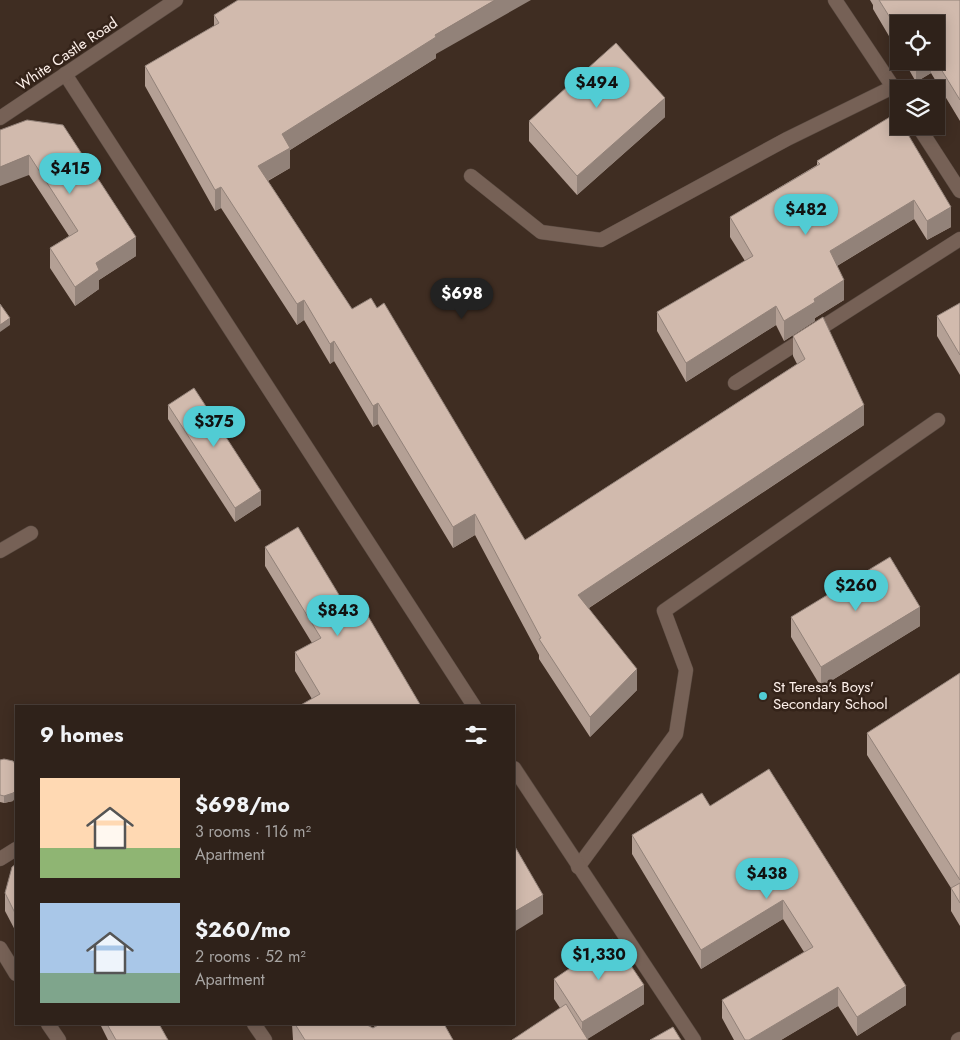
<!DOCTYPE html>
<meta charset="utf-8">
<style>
body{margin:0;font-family:Jost,sans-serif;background:#372a23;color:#f1f3f6;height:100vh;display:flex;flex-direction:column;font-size:19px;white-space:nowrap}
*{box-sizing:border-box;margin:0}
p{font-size:16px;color:#a7a4a2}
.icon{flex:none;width:28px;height:28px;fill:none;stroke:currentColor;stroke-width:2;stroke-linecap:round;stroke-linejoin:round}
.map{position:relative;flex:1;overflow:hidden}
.side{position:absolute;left:15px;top:705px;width:500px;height:320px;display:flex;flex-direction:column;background:#2f221a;border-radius:0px;box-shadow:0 2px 12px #0003,0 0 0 1px #4a3f39}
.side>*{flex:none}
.tools{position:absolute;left:890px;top:15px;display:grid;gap:10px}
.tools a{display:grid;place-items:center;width:55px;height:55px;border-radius:0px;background:#2f221a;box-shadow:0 2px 12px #0003,0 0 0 1px #4a3f39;font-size:25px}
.price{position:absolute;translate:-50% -42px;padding:0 11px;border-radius:18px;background:#51ccd4;color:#111;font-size:16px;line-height:32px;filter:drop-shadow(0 1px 2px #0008)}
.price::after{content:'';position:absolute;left:50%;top:30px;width:15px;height:11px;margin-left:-8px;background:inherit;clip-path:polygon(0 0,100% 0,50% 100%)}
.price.on{background:#222;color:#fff}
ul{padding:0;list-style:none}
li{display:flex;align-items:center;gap:15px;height:125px;padding:0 25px}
li span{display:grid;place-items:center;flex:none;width:140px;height:100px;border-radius:0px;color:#555}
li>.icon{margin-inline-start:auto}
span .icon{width:60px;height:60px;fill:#fffc;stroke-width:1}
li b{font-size:21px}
h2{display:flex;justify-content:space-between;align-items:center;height:60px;padding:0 25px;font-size:21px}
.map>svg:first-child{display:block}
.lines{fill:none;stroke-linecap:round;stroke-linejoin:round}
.service-casing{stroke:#594a41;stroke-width:15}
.minor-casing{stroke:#594a41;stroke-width:15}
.tertiary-casing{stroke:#594a41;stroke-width:15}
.service{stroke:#766156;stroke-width:14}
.minor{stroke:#766156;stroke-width:14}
.tertiary{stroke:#766156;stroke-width:14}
.wall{fill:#b4a095}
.shaded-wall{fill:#928279}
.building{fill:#d1baad;stroke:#928279}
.poi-dot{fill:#51ccd4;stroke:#342319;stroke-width:2}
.labels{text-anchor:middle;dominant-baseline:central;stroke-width:5;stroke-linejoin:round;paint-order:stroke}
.street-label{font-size:15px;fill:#fef1eb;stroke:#342319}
.poi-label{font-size:15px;fill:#fef1eb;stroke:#342319;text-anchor:start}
</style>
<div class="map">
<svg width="960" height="1040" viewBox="0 0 960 1040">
<rect width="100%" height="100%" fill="#3f2d22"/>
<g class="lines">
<defs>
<g id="service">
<polyline points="471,176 541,232 601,240 787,139 893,87"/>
<polyline points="0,551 31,533"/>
<polyline points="578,867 676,734 686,670 664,611 938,420"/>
<polyline points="254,1024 265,1040"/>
</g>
<g id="minor">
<polyline points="835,0 899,96"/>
<polyline points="65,74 474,706"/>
<polyline points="918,126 960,191"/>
<polyline points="735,383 960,239"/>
<polyline points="514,768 694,1040"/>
<polyline points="0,859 16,849"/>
<polyline points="0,948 16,974"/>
<polyline points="48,1024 59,1040"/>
</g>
<g id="tertiary">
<polyline points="0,118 176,0"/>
<polyline points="958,1040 960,1039"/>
</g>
</defs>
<use href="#service" class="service-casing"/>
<use href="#minor" class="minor-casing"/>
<use href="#tertiary" class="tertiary-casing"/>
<use href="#service" class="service"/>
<use href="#minor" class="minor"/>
<use href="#tertiary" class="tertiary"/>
</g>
<g class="wall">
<polygon points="870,0 960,0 960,121 931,73 916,82 904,61 936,61 936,24 899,24 899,53 873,9 873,5"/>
<polygon points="214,15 436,54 436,58 290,150 290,168 268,181 352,309 525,540 797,364 793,356 793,336 864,425 589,608 637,690 590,737 539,659 539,655 475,535 453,548 378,424 373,427 334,361 330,364 304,320 297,325 221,208 215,211 145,86 145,66 214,26"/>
<polygon points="895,114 951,227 927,240 914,219 837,266 844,300 815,318 815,321 784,341 776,325 686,382 657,331 657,312 745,261 730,237 730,217 817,165 817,161"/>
<polygon points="665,117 577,195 529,141 529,121"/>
<polygon points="27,120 136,256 99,280 99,289 75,306 50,268 50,248 69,236 29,175"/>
<polygon points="960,303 960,375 937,336 937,316"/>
<polygon points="168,405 261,505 235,522 168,419"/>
<polygon points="265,547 353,618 421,706 312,699 295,671 295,652 312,643 265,566"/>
<polygon points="791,617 920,626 821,687 791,637"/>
<polygon points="960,673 960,926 951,911 951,888 867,755 867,733"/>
<polygon points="0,760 13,801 4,803 0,802"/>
<polygon points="710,806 906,1005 857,1036 838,1006 781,1040 734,1040 722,1018 722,1000 804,952 783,919 701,969 632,854 632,835"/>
<polygon points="16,864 16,932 5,911 5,893"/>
<polygon points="554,979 644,1004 587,1039 560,1008 554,999"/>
<polygon points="100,1024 159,1024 168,1040 108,1040"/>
<polygon points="292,1024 365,1024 373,1028 375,1027 372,1024 444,1024 453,1040 293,1040"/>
</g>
<g class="shaded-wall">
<polygon points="495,0 531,0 436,54 436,58 290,150 290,168 258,186 258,166 282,134 435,35"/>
<polygon points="916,61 931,61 931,73 916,82"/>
<polygon points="665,98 665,117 577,195 577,176"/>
<polygon points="29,155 29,175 0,186 0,167"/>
<polygon points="221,187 221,208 215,211 215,190"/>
<polygon points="914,200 914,219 830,270 830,251"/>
<polygon points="951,207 951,227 927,240 927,221"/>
<polygon points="136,237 136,256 99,280 99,289 75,306 75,287 96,263"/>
<polygon points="844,280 844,300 815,318 815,321 784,341 784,321 814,299"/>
<polygon points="304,300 304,320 297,325 297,304"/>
<polygon points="776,306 776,325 686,382 686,363"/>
<polygon points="10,318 10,325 0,332 0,325"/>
<polygon points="334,341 334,361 330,364 330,344"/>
<polygon points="378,403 378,424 373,427 373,406"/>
<polygon points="864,405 864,425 578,615 578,595"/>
<polygon points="261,491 261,505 235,522 235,508"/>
<polygon points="475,514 475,535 453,548 453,527"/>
<polygon points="920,607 920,626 821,687 821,667"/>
<polygon points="637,669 637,690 590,737 590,717"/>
<polygon points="16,790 16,797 13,801 4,803 4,796"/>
<polygon points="543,895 543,914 514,932 514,912"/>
<polygon points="783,900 783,919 701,969 701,950"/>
<polygon points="644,985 644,1004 586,1040 582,1040 582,1022"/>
<polygon points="906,986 906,1005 857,1036 857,1017"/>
<polygon points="838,987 838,1006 781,1040 749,1040"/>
</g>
<g class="building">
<polygon points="238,0 495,0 435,35 436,37 282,134 290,148 258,166 352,309 371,298 377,308 384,303 525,540 805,359 793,336 823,317 864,405 578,595 637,669 590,717 539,639 541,638 475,514 453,527 378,403 373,406 334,341 330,344 304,300 297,304 221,187 215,190 145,66 219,23 214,15"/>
<polygon points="879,0 960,0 960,100 936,61 936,24 899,24 899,32"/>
<polygon points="616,43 665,98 577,176 529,121"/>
<polygon points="895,114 899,120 899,126 903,126 951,207 927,221 914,200 830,251 844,280 814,299 815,302 784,321 776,306 686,363 657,312 753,256 730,217 820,164 817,161"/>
<polygon points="27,120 63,125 136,237 96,263 99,270 75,287 50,248 78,231 29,155 0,167 0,130"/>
<polygon points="960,303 960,355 937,316"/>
<polygon points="0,304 10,318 0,325"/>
<polygon points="194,388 261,491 235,508 168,405"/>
<polygon points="298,527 353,618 365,611 421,706 299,706 320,694 295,652 321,638 265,547"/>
<polygon points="890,557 920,607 821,667 791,617"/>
<polygon points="960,673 960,880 867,733"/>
<polygon points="4,759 13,761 16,765 16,790 13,793 4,796 0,795 0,760"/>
<polygon points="769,769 906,986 857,1017 838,987 749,1040 745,1040 722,1000 813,947 783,900 701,950 632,835 702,793 710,806"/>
<polygon points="514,845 543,895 514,912"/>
<polygon points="16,864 16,915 5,893 12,867"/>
<polygon points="960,883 960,903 951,888"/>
<polygon points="613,939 644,985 582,1022 554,979"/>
<polygon points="566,1004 588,1040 512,1040"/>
<polygon points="107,1024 159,1024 168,1040 116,1040"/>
<polygon points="295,1024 365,1024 373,1028 380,1024 444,1024 453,1040 305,1040"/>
<polygon points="673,1027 681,1040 650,1040"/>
</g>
<circle class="poi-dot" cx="763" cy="696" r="5"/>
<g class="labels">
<g class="street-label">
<text transform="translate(67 54) rotate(-34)">White Castle Road</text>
</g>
<g class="poi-label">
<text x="773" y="687">St Teresa's Boys'<tspan x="773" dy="17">Secondary School</tspan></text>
</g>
</g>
</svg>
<div class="tools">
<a><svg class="icon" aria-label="locate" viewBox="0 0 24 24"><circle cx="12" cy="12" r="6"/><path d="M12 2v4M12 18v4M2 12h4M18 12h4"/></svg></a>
<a><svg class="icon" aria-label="layers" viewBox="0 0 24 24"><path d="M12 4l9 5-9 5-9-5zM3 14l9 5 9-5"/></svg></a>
</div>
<b class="price" style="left:597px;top:109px">$494</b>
<b class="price" style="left:70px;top:195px">$415</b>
<b class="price" style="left:806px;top:236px">$482</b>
<b class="price on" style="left:462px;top:320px">$698</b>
<b class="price" style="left:214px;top:448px">$375</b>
<b class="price" style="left:856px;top:612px">$260</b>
<b class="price" style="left:338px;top:637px">$843</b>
<b class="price" style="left:767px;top:900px">$438</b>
<b class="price" style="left:599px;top:981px">$1,330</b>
<section class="side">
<h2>9 homes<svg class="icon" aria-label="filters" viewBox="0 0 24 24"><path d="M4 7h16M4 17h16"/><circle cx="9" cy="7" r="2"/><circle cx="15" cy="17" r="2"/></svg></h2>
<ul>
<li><span style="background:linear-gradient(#ffd9b3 70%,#8fb573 0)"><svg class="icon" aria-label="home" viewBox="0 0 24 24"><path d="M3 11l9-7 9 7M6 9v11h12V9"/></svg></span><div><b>$698/mo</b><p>3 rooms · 116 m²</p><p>Apartment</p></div></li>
<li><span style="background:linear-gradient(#a9c7e8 70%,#7fa58c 0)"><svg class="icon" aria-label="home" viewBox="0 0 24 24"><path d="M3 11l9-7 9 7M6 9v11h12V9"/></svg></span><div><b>$260/mo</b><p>2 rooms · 52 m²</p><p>Apartment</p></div></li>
</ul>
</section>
</div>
